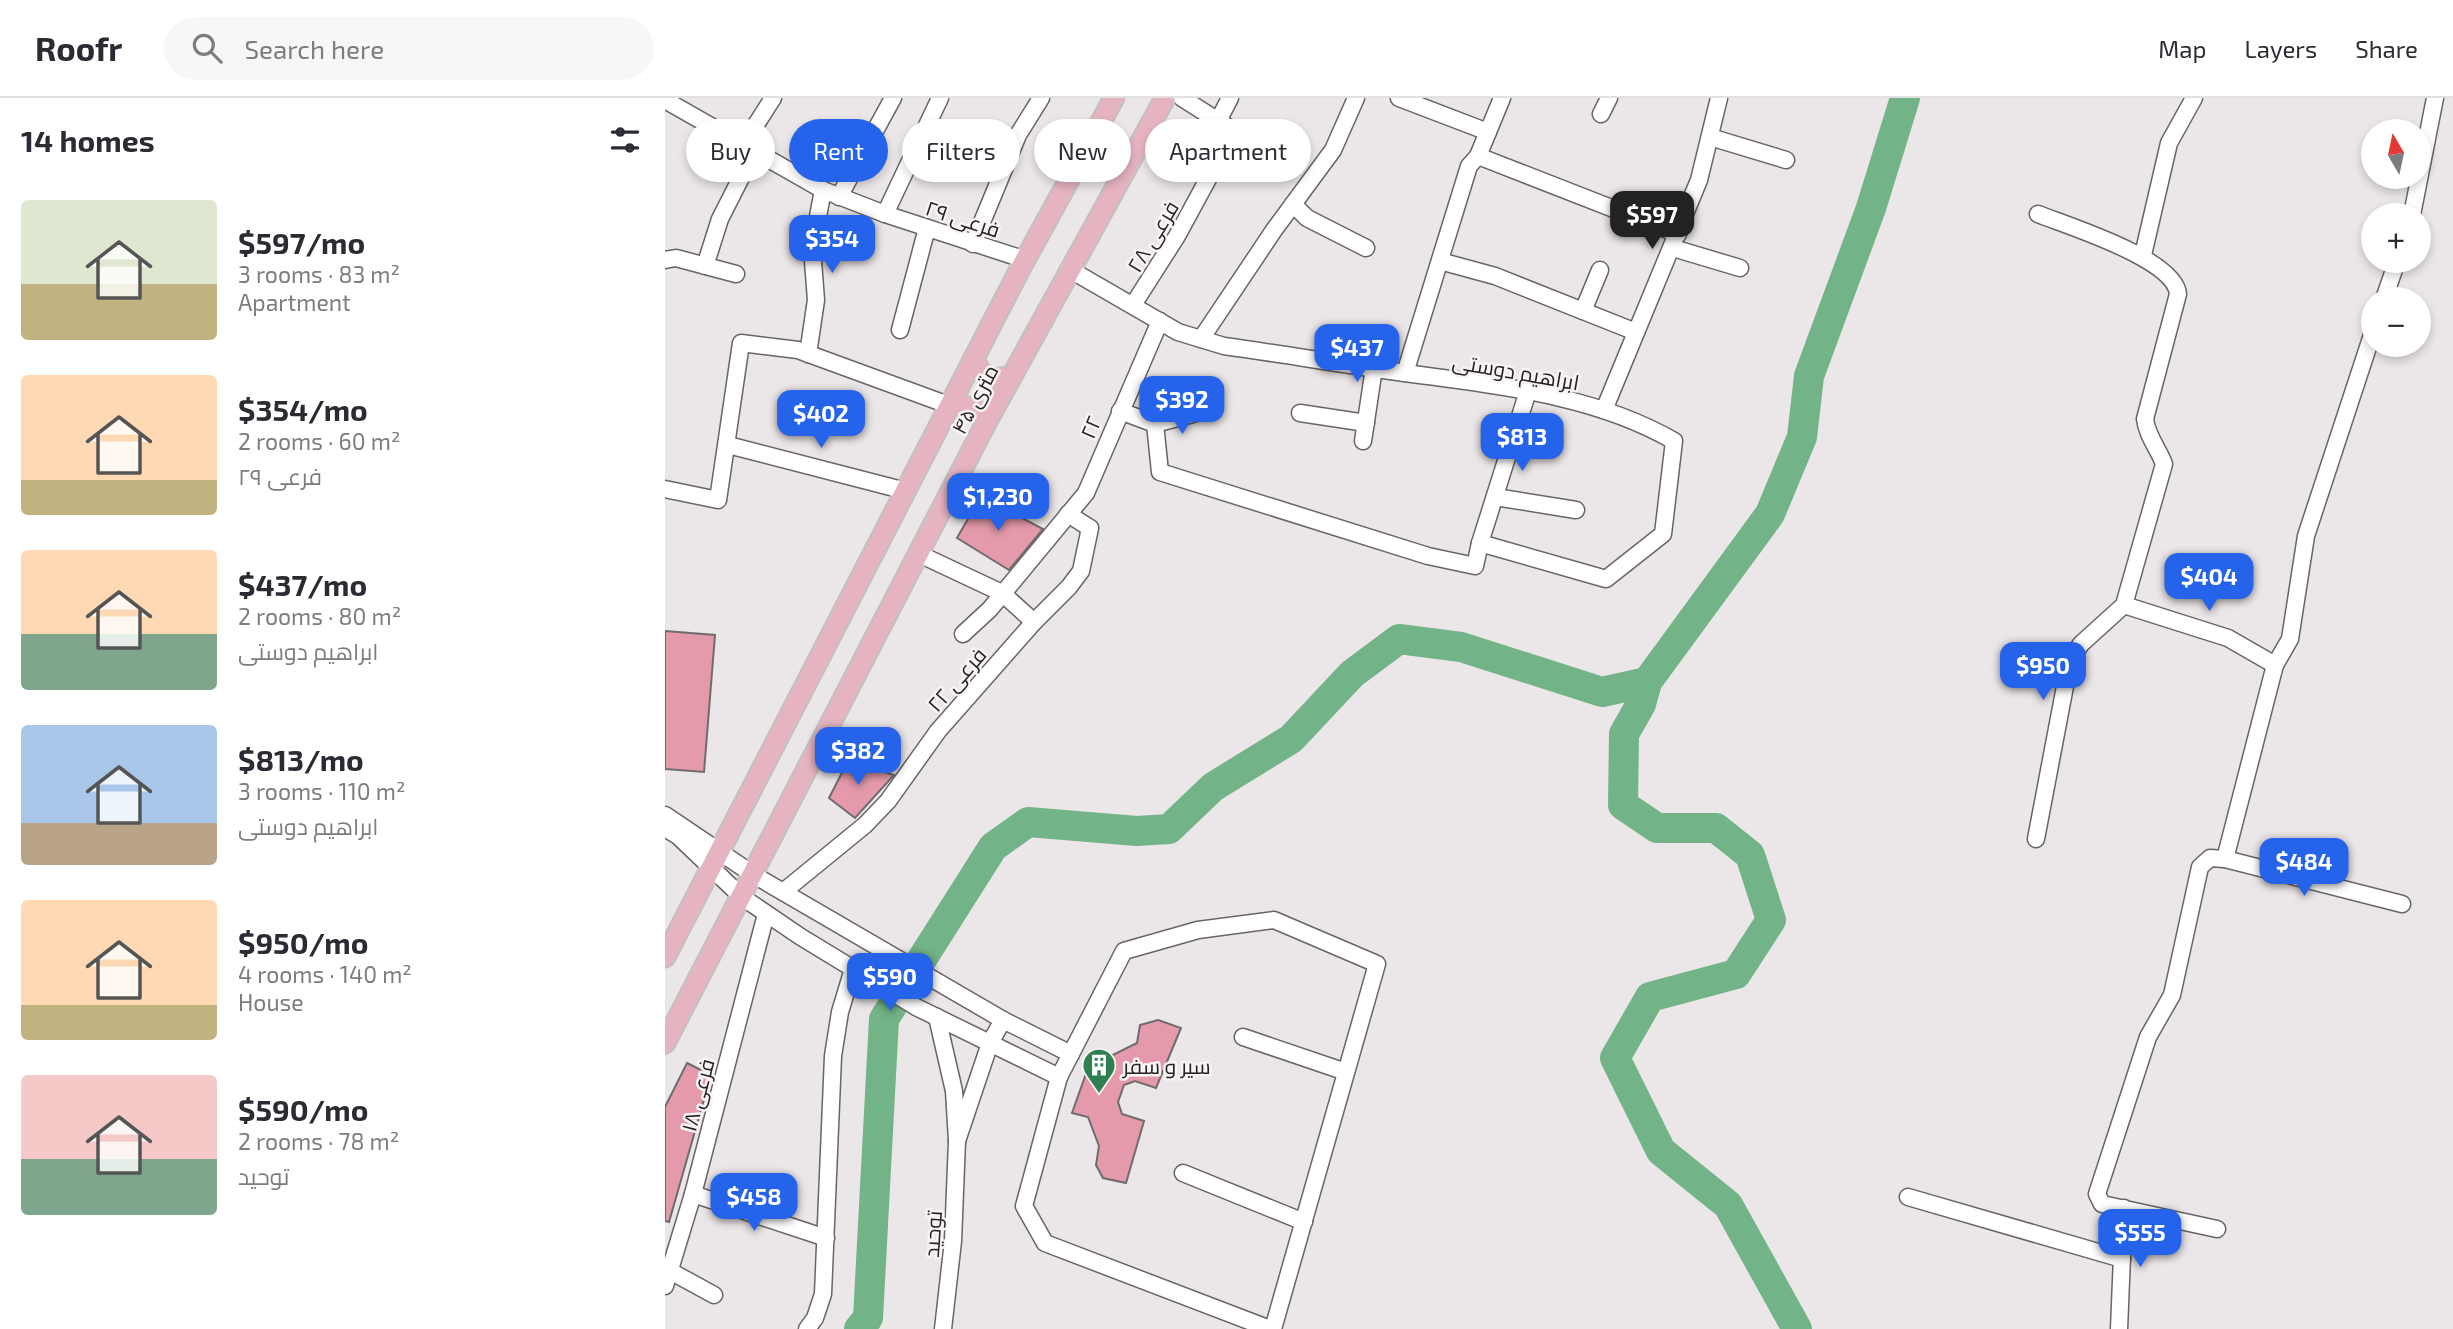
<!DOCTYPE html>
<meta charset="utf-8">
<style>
body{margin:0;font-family:"Exo 2",Cairo,sans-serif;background:#f7f7f7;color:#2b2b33;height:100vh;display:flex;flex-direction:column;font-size:26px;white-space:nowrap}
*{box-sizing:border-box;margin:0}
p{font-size:23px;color:#7c7c81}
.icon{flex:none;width:38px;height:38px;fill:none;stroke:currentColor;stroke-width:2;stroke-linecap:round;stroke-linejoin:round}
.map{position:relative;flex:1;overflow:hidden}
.drawer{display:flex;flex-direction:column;background:#fff;width:665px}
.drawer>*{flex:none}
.hud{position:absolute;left:21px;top:21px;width:665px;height:63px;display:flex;gap:14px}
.needle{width:46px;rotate:351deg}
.fabs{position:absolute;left:1696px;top:21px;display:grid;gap:14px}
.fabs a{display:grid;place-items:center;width:70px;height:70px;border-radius:50%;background:#fff;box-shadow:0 4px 10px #0003;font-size:35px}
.price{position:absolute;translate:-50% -60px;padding:0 16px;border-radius:14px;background:#2563eb;color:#fff;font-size:23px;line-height:46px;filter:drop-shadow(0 2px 4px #0008)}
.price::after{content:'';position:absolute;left:50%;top:42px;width:21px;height:16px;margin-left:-10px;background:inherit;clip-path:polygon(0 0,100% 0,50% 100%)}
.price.current{background:#222;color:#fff}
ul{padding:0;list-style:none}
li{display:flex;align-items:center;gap:21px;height:175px;padding:0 21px}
li span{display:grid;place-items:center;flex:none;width:196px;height:140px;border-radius:7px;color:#555}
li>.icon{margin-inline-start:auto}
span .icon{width:84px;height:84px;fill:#fffc;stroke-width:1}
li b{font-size:30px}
h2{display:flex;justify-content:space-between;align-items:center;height:84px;padding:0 21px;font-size:30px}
.pill{padding:0 24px;border-radius:32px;background:#fff;box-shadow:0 4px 10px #0003;font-size:24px;line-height:63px}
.pill.current{background:#2563eb;color:#fff}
header{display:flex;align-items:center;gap:42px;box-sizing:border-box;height:98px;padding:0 35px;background:#fff;border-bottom:2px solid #e1e1e2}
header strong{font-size:33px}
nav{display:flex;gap:38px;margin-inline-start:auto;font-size:24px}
.search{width:490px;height:63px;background:#f7f7f7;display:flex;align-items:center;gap:18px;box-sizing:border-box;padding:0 24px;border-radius:38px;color:#7c7c81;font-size:26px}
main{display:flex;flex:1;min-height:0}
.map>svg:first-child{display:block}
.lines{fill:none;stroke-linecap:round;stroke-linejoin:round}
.river{stroke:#72b387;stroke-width:30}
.building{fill:#e59aab;stroke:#706c6d;stroke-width:2}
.minor-casing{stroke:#696465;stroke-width:19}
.major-casing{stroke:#c2c1c1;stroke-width:23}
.minor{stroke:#fff;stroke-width:16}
.major{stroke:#e6b4c0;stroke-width:19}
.labels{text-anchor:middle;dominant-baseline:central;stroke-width:5;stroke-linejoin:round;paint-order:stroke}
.street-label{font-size:21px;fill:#242223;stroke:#f9f3f4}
.poi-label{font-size:21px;fill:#242223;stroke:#f9f3f4;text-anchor:start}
</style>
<header>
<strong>Roofr</strong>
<div class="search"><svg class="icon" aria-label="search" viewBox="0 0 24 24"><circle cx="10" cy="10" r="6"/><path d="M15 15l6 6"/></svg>Search here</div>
<nav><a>Map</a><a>Layers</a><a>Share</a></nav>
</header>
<main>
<section class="drawer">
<h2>14 homes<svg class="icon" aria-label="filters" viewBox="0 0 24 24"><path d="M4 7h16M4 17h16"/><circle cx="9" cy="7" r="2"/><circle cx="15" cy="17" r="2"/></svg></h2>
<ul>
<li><span style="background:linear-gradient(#dfe7d0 60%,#c2b280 0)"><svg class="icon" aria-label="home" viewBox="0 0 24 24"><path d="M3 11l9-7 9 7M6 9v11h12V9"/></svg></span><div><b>$597/mo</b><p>3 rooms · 83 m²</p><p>Apartment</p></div></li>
<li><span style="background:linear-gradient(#ffd9b3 75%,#c2b280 0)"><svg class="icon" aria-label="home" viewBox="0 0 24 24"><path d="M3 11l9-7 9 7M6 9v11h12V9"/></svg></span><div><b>$354/mo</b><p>2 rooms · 60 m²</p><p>فرعی ۲۹</p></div></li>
<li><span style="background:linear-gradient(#ffd9b3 60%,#7fa58c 0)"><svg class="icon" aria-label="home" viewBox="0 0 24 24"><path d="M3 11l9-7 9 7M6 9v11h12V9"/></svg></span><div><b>$437/mo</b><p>2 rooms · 80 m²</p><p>ابراهیم دوستی</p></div></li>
<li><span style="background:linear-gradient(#a9c7e8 70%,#b9a48a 0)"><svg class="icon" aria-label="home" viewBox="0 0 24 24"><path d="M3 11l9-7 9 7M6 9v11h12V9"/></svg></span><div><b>$813/mo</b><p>3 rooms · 110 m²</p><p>ابراهیم دوستی</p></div></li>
<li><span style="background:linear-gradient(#ffd9b3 75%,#c2b280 0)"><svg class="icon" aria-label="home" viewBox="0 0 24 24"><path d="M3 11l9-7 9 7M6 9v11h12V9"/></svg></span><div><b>$950/mo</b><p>4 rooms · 140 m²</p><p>House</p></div></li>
<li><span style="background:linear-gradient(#f6c9c9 60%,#7fa58c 0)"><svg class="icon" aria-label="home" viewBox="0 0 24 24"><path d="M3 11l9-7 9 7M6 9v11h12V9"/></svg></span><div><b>$590/mo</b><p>2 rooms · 78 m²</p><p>توحید</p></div></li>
</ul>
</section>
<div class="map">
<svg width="1788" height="1231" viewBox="0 0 1788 1231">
<rect width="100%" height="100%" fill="#ebe6e7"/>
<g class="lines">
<g class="river">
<polyline points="982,584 976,606 959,636 958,707 992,730 1051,730 1085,757 1106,822 1071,876 985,899 950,960 996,1053 1063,1107 1132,1231"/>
<polyline points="194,1231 203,1220 219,921 328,749 363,724 472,733 504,731 548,689 626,641 687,576 734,541 796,549 937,594 982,584 1105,416 1137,339 1144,278 1206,110 1240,0"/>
</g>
</g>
<g class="building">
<polygon points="316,398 378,431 344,472 292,440"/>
<polygon points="0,533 50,537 39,674 0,671"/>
<polygon points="183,663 229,677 190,720 164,700"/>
<polygon points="493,922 516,930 491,990 470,983 459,987 453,1004 457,1016 479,1023 461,1085 438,1080 431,1067 434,1048 423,1019 407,1015 428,956 442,960 472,945 475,927"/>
<polygon points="22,965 46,977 4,1124 0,1123 0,1009"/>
</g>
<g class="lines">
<defs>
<g id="minor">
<polyline points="734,0 823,34"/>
<polyline points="837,0 813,58 1013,136"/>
<polyline points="0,2 158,92 220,116 361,162"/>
<polyline points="936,16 944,0"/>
<polyline points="553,23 565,0"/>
<polyline points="1045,39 1121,62"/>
<polyline points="78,47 108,0"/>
<polyline points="174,99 228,0"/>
<polyline points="628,106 642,120 701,150"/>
<polyline points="220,116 275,0"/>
<polyline points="1747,117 1770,0"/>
<polyline points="308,146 353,37 376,0"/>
<polyline points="1008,150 1075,170"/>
<polyline points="1478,157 1504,45 1529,0"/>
<polyline points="0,162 11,160 71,176"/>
<polyline points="775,163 830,178 971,234"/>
<polyline points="40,168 55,121 89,54"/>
<path d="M 404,171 L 513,234 L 559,248 C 617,256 675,266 733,274 C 826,287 926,295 1009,343 L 998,436 L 941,481 L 815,445 L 810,468 L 763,458 L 495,374 L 490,326 L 455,313"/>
<polyline points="1719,201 1732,163"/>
<polyline points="468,207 512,138 569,33 517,0"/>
<polyline points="918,213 935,172"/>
<polyline points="235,232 262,130"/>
<polyline points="536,241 609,132 668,52 691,0"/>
<polyline points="143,256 151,202 147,150 158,92"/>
<polyline points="740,275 804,68 813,58"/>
<polyline points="939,312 1034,82 1054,0"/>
<polyline points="635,315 701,325"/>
<polyline points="490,326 535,314"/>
<polyline points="698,343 709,270"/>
<polyline points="63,347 241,393"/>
<polyline points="0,391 53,402 76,245 133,252 286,308"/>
<polyline points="830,399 911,412"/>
<polyline points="815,445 863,293"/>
<polyline points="254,456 337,495 369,524"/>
<polyline points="1459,507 1563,540 1610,567"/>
<polyline points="298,536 325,511 421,395 495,223"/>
<polyline points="0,717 89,777 338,922 406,956"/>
<polyline points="0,730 13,738 77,799 136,839 251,909 394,979"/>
<path d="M 1371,741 L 1405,562 L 1416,546 L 1459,507 L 1499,366 C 1493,350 1482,338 1480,321 L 1513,196 C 1510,161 1403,128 1373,116"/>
<polyline points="1560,761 1610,567 1625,541 1641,438 1708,234"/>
<polyline points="118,794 200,727 223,703 273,633 369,524 404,489 416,473 425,430 403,416"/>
<polyline points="272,919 289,993 292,1043 325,945 338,922"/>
<polyline points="578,939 681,974"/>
<polyline points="518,1075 639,1124"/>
<polyline points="28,1096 161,1140"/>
<polyline points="1243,1099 1457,1161"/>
<polyline points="1552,1131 1437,1106 1432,1096 1483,939 1507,897 1535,769 1545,760 1560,761 1737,806"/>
<polyline points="5,1173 49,1197"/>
<polyline points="0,1188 28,1096 101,816"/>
<polyline points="142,1231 150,1220 158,1196 168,958 175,914 188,871"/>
<polyline points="278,1231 288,1143 292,1043"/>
<polyline points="605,1231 380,1145 359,1108 394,979 459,853 533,832 609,822 712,866 608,1231"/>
<polyline points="1454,1231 1459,1110"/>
</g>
<g id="major">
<path d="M 309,260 C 315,280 328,283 347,278"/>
<path d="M 286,308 C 303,307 316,309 320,327"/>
<polyline points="0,859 355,171 449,0"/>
<polyline points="0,945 320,327 500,0"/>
</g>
</defs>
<use href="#minor" class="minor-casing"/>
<use href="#major" class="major-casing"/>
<use href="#minor" class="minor"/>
<use href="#major" class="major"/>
</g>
<defs>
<symbol id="building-pin" viewBox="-11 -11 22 30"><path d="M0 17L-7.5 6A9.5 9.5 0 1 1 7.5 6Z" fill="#2f7f50" stroke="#f9f3f4"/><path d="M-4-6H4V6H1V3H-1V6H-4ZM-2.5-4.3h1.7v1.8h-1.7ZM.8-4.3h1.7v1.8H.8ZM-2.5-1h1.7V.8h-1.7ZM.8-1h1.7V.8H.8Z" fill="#fff"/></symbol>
</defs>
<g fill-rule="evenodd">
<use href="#building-pin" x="415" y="948" width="38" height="52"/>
</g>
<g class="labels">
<g class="street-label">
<text transform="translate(298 120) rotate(18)">فرعی ۲۹</text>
<text transform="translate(487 138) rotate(-59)">فرعی ۲۸</text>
<text transform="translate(851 273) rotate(10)">ابراهیم دوستی</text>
<text transform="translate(309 301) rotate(-62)">۴۵ متری</text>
<text transform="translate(425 329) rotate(-67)">۲۲</text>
<text transform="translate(291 581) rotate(-49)">فرعی ۲۲</text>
<text transform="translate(32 997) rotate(-75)">فرعی ۱۸</text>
<text transform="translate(267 1136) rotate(-86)">توحید</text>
</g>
<g class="poi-label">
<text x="458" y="967">سیر و سفر</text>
</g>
</g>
</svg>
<div class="fabs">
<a><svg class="needle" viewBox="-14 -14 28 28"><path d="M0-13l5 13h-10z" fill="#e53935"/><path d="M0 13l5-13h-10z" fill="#7c7c81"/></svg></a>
<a>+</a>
<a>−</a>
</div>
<b class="price current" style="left:987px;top:153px">$597</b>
<b class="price" style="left:167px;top:177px">$354</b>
<b class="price" style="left:692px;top:286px">$437</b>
<b class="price" style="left:517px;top:338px">$392</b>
<b class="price" style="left:156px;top:352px">$402</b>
<b class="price" style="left:857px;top:375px">$813</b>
<b class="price" style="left:333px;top:435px">$1,230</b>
<b class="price" style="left:1544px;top:515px">$404</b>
<b class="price" style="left:1378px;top:604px">$950</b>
<b class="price" style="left:193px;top:689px">$382</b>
<b class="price" style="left:1639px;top:800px">$484</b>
<b class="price" style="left:225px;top:915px">$590</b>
<b class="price" style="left:89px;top:1135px">$458</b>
<b class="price" style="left:1475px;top:1171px">$555</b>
<div class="hud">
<a class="pill">Buy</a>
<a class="pill current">Rent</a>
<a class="pill">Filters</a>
<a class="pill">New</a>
<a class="pill">Apartment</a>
</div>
</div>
</main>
